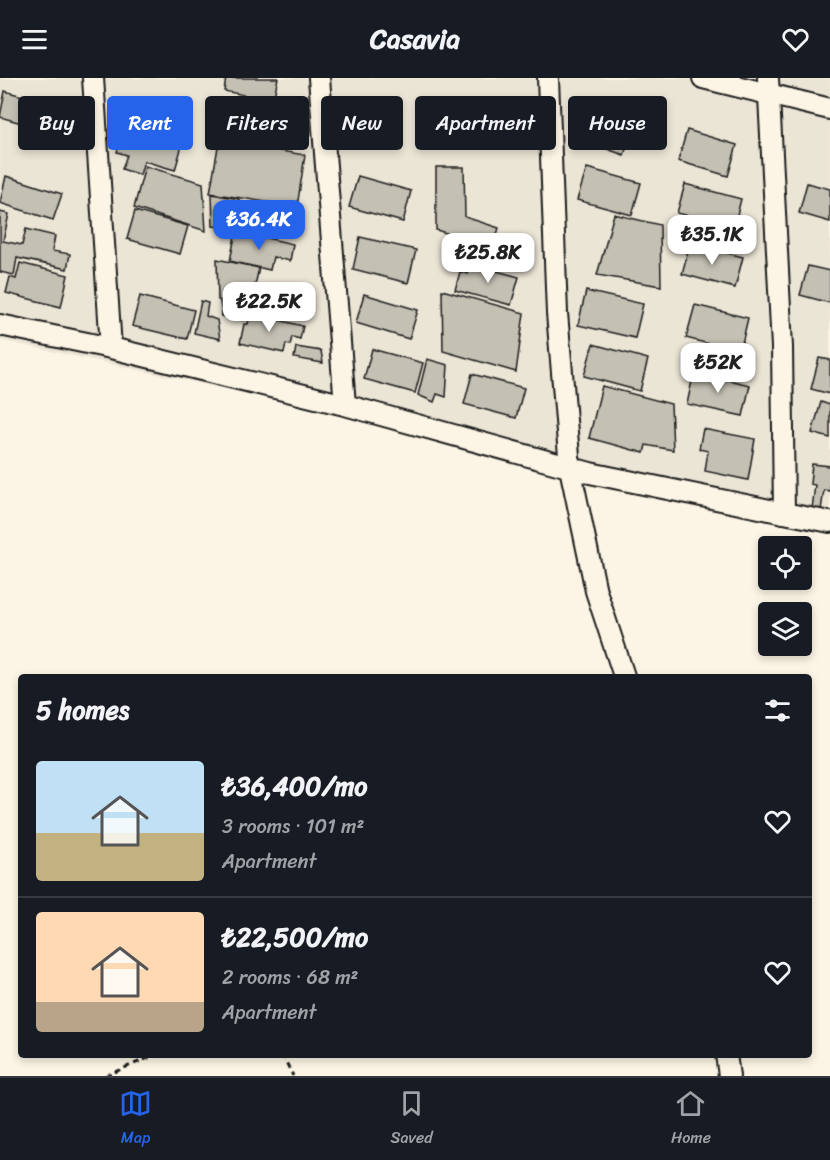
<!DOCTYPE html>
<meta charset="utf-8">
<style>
body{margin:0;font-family:Sriracha,sans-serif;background:#20242c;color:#f1f3f6;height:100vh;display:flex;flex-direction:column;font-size:22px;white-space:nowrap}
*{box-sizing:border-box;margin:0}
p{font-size:20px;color:#9ea1a6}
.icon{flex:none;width:33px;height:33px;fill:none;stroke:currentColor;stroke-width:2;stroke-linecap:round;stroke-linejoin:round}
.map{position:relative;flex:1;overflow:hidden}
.drawer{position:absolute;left:18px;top:596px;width:794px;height:384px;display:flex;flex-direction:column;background:#171b24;border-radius:6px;box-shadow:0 3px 9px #0003}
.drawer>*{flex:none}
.hud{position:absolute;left:18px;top:18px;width:795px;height:54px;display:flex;gap:12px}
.tools{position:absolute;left:758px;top:458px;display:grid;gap:12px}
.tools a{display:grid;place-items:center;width:54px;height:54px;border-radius:6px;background:#171b24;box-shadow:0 3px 9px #0003;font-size:30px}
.price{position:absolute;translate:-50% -51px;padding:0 14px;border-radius:12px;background:#fff;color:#222;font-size:20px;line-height:39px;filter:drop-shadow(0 2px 3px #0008)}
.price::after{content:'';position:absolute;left:50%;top:36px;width:18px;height:14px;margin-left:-9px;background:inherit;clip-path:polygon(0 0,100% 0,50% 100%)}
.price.selected{background:#2563eb;color:#fff}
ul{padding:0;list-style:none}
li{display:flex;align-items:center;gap:18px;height:150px;padding:0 18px}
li+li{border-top:2px solid #363941}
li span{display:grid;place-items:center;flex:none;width:168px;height:120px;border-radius:6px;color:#555}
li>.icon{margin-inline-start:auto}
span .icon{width:72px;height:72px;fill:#fffc;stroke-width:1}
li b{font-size:26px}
h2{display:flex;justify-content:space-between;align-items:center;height:72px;padding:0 18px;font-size:26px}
.chip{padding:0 21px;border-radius:6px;background:#171b24;box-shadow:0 3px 9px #0003;font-size:21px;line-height:54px}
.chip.selected{background:#2563eb;color:#fff}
header{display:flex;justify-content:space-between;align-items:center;height:78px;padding:0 18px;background:#171b24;font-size:27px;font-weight:700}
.tab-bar{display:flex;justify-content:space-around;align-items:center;height:84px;border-top:2px solid #363941;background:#171b24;font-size:16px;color:#9ea1a6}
.tab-bar a{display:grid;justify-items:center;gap:3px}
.tab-bar .selected{color:#2563eb}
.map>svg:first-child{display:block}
.built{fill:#ebe5d6}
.building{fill:#c4c0b3;stroke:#1c1c1c;stroke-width:1.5}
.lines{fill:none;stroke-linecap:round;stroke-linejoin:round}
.minor-casing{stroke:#1c1c1c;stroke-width:24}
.path{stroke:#1c1c1c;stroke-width:3;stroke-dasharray:6 4.5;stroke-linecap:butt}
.minor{stroke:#fcf5e5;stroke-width:20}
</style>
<header><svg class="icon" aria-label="menu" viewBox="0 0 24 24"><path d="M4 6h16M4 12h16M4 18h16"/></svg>Casavia<svg class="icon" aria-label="heart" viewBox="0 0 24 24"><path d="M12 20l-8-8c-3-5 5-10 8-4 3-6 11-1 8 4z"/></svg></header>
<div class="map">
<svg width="830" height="998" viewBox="0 0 830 998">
<rect width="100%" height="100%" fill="#fcf5e5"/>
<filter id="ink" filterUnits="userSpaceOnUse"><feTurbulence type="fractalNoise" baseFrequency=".0167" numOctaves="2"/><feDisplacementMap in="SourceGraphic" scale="12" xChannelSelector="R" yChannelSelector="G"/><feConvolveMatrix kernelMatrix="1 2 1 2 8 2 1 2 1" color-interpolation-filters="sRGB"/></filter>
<g filter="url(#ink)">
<polygon class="built" points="0,0 830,0 830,442 0,262"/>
<g class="building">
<polygon points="226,0 278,0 273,23 224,13"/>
<polygon points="5,13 57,28 50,53 0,39"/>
<polygon points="583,30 634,48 624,77 573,59"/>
<polygon points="126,46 183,64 175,92 144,83 140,97 122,91 127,77 117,74"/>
<polygon points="687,52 737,67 728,98 678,83"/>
<polygon points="219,63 305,77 297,129 210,115"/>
<polygon points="145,88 203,105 206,153 134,130"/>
<polygon points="436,89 464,89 465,139 499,150 493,169 436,152"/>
<polygon points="587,90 641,105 632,137 577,122"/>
<polygon points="6,98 62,116 53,142 0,125"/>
<polygon points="358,98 411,113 403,144 349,129"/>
<polygon points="807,105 830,111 830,144 799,135"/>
<polygon points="685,106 741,121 734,149 677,135"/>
<polygon points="212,116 239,121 237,151 213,148"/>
<polygon points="135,133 188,148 180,176 127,161"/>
<polygon points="0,134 9,136 3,163 22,167 26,151 55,158 52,173 70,176 67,191 17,180 14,197 0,194"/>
<polygon points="614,136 660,147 661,208 597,197"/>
<polygon points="236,153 293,166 290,183 273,179 270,192 230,183"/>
<polygon points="360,159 416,172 408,205 353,191"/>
<polygon points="690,165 743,179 735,210 682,196"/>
<polygon points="217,181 259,190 251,225 247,225 245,229 218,222"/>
<polygon points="20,185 68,197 61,229 6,215 10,199 16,201"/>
<polygon points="471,186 519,199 511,227 455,212 460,194 468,196"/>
<polygon points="808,188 830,193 830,225 800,217"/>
<polygon points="442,212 524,235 516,294 443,273"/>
<polygon points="586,213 643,226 635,260 578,247"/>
<polygon points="364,216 418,232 409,261 356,245"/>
<polygon points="140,218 194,232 187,261 132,248"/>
<polygon points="201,223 208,225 206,238 217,242 220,261 194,255"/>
<polygon points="220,224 244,231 243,242 222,238"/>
<polygon points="695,227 748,240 740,274 686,260"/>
<polygon points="250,235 303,248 300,261 292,259 290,267 286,266 284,275 240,265 244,246 248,246"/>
<polygon points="593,266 648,281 640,313 584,298"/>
<polygon points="296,269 321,273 323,285 294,280"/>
<polygon points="372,271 423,285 415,315 364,301"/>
<polygon points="819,280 830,282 830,316 811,311"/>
<polygon points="427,281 448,287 446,319 437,316 434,324 418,317"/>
<polygon points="694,294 750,307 743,338 687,326"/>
<polygon points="472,296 524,310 516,340 464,326"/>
<polygon points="602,308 671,326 673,372 646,367 644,375 589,360"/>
<polygon points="821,324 830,327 830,360 812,355"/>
<polygon points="703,351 755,361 748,402 705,393 708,373 699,371"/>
<polygon points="812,386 830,388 830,413 824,412 821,432 812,431 815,407 810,406"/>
</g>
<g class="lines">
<defs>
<g id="minor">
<polyline points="93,0 111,270"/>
<polyline points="319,0 345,327"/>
<polyline points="548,0 557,235 570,390 596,513 624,598"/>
<polyline points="703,0 830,31"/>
<polyline points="768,0 782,269 784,435 830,444"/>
<polyline points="0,247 111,270 345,327 590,395 784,435"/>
<polyline points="726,976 729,998"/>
</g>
</defs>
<use href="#minor" class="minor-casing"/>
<g class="path">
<polyline points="282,976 293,998"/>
<polyline points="105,998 158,976"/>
</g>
<use href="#minor" class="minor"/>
</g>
</g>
</svg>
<div class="tools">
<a><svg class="icon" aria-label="locate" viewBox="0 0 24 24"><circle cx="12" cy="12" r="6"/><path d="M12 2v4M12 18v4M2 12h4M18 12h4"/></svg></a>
<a><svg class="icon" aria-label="layers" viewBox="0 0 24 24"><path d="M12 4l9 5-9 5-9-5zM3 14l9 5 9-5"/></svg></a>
</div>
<b class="price selected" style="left:259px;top:173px">₺36.4K</b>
<b class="price" style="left:712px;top:188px">₺35.1K</b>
<b class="price" style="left:488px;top:206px">₺25.8K</b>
<b class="price" style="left:269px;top:255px">₺22.5K</b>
<b class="price" style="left:718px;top:316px">₺52K</b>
<div class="hud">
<a class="chip">Buy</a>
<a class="chip selected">Rent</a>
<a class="chip">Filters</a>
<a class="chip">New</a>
<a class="chip">Apartment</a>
<a class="chip">House</a>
</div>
<section class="drawer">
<h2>5 homes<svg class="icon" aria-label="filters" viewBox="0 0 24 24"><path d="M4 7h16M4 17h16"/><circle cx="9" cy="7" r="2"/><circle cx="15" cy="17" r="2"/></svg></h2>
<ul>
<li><span style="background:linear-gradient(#bfe0f5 60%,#c2b280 0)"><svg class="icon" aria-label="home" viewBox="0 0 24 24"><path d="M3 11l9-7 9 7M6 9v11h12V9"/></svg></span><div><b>₺36,400/mo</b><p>3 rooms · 101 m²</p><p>Apartment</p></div><svg class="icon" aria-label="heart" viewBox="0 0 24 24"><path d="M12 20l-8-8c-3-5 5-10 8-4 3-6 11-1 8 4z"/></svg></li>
<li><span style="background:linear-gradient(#ffd9b3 75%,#b9a48a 0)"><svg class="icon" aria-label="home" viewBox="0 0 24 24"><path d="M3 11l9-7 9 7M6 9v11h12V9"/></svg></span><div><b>₺22,500/mo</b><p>2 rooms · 68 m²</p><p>Apartment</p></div><svg class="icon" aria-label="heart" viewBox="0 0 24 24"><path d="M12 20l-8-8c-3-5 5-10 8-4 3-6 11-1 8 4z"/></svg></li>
</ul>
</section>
</div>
<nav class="tab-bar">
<a class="selected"><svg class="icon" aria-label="map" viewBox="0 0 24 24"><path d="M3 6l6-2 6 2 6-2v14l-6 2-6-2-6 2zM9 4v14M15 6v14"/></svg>Map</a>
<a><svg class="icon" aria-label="saved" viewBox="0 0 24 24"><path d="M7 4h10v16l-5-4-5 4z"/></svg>Saved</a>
<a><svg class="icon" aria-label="home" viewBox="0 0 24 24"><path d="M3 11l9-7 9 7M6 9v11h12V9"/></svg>Home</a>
</nav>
